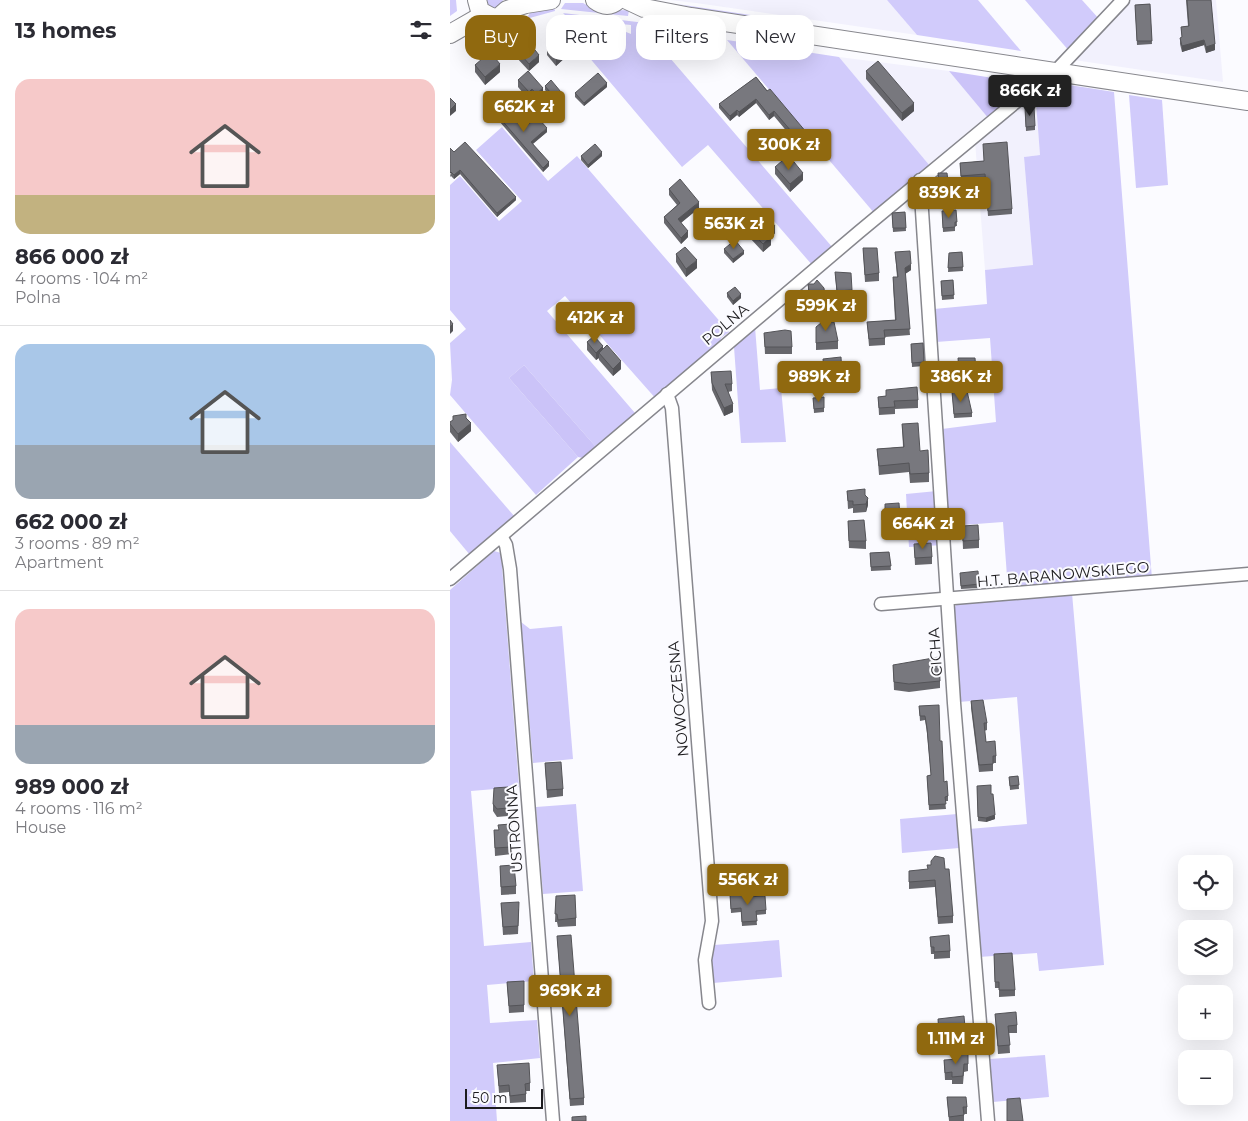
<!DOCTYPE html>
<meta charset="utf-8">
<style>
body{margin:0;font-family:Montserrat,sans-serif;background:#f2f2f3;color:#2b2b33;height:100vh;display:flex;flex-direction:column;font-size:19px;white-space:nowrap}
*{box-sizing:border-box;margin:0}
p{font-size:16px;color:#7c7c81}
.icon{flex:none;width:28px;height:28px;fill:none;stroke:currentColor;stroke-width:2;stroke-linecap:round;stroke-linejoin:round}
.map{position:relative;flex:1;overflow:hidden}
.drawer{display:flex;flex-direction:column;background:#fff;width:450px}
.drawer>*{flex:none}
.banner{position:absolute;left:15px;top:15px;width:475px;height:45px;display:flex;gap:10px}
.tools{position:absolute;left:728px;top:855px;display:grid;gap:10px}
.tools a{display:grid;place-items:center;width:55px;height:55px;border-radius:10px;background:#fff;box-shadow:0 5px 20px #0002;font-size:25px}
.scale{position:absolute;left:15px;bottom:12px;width:78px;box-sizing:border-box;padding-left:5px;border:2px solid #1d1c1f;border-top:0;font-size:14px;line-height:18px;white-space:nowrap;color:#1d1c1f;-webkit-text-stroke:4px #fbfbff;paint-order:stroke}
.price{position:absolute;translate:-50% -42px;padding:0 11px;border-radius:5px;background:#90690f;color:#fff;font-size:16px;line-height:32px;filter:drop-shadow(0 1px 2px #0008)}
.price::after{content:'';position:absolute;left:50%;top:30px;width:15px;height:11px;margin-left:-8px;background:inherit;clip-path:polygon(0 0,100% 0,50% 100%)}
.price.current{background:#222;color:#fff}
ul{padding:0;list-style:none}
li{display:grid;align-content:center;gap:10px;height:265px;padding:0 15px}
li+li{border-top:1px solid #e1e1e2}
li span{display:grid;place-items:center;height:155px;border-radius:15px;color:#555}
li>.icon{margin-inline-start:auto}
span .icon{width:90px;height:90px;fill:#fffc;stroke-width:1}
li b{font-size:21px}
h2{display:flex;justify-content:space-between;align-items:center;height:60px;padding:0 15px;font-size:21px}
.pill{padding:0 18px;border-radius:15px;background:#fff;box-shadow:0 5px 20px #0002;font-size:18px;line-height:45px}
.pill.current{background:#90690f;color:#fff}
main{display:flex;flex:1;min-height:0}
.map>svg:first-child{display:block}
.built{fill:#f2f1fd}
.green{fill:#d1cbfb}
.forest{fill:#cbc3f8}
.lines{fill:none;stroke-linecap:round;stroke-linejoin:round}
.minor-casing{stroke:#87878d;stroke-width:15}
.secondary-casing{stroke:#87878d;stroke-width:20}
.minor{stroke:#fff;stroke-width:12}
.secondary{stroke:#fff;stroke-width:18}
.wall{fill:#67676c}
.shaded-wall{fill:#545458}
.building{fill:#78787e;stroke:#545458}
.labels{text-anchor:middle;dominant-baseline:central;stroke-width:4;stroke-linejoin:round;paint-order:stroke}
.street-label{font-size:15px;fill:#1d1c1f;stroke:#fbfbff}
</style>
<main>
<section class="drawer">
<h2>13 homes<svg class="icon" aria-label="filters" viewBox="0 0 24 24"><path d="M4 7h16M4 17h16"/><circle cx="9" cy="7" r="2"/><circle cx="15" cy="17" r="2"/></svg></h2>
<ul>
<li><span style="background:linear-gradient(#f6c9c9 75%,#c2b280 0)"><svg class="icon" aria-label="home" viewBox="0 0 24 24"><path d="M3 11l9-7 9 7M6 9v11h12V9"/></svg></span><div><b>866 000 zł</b><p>4 rooms · 104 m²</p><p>Polna</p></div></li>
<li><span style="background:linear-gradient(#a9c7e8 65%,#9aa5b1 0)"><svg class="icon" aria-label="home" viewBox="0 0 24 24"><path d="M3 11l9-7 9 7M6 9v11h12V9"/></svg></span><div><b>662 000 zł</b><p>3 rooms · 89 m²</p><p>Apartment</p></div></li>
<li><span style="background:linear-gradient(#f6c9c9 75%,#9aa5b1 0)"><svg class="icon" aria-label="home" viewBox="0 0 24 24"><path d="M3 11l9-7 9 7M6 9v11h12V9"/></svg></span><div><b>989 000 zł</b><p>4 rooms · 116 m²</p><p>House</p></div></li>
</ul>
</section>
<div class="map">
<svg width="798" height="1121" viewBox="0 0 798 1121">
<rect width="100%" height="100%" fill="#fbfbff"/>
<g class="built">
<polygon points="220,0 437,0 467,35 246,3"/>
<polygon points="680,0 766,0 773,82 624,60"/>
<polygon points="389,57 499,71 539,119 480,166"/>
<polygon points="586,99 590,155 574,157 583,266 535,270 525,141 571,107"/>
</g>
<g class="green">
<polygon points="0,0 6,0 7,11 0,16"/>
<polygon points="35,0 53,0 50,9 38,9"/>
<polygon points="437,0 528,0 571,51 467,35"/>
<polygon points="575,0 632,0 650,20 620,52"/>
<polygon points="115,3 133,3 148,11 179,10 178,16 111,9"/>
<polygon points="227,4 314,17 310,22"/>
<polygon points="104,6 105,11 76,19 82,10"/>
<polygon points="113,13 212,25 210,36 202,37 383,248 363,266 258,145 232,167 110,23 171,30 181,34 181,25 119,19"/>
<polygon points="219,26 241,30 241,35 249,37 251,32 272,35 275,38 220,36"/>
<polygon points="277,40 389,57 480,166 425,214"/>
<polygon points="543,78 568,82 574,91 560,102"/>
<polygon points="594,81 664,92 702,579 558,590 553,522 499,526 492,429 546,422 540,338 486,342 484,309 537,304 535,270 583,265 574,157 590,155 585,89"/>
<polygon points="679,95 712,100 718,185 686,188"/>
<polygon points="52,127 98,181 127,156 279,332 271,338 270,344 207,400 115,296 97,311 185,413 146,447 74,365 59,378 128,457 86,495 0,395 2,380 0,343 16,329 0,310 0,185 10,176 49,221 72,201 26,150"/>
<polygon points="305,327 310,390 331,388 336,442 291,443 284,347"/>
<polygon points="0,442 65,517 20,555 0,531"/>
<polygon points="487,491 493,545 459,547 456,494"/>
<polygon points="44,551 51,553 69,787 21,791 34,946 81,942 84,981 37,985 40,1023 87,1020 90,1058 43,1063 47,1121 0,1121 0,590"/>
<polygon points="622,593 654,965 589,971 587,953 529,957 519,829 577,824 567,697 509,702 502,611 507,604"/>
<polygon points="71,622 80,629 112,626 123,759 83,763"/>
<polygon points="126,804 133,891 93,894 86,807"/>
<polygon points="507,814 509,848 452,853 450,819"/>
<polygon points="329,940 332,977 263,983 261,955 264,945"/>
<polygon points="595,1055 599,1097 543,1102 539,1059"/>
</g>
<g class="forest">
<polygon points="499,71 543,78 560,102 539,119"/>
<polygon points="74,365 146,447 133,458 128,457 59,378"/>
</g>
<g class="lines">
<defs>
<g id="minor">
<polyline points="605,72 673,0"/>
<polyline points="470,180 504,703 538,1121"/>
<polyline points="217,394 222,408 262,921 255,960 259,1003"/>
<polyline points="51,536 56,545 60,569 103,1121"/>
<polyline points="0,579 409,232 573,96 582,82 584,69"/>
<polyline points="431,604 798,574"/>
</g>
<g id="secondary">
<polyline points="27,0 30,11 43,18 49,17 57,10 76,4 101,0"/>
<path d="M 145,0 C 153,6 160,7 168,0"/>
<polyline points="177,0 194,8 241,17 798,101"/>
<polyline points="0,34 33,15"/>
</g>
</defs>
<use href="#minor" class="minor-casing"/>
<use href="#secondary" class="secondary-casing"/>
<use href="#minor" class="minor"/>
<use href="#secondary" class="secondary"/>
</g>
<g class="wall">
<polygon points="736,0 761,0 765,50 756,53 754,45 732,52 730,44 730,38 732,38 731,27 738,26"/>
<polygon points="700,4 702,44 687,45 685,5"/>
<polygon points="97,47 119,54 106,66 97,55"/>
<polygon points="66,49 89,62 79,71 66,57"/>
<polygon points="25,65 50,72 35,85 25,72"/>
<polygon points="416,71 464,111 452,121 416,79"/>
<polygon points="306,77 362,144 349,155 342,147 342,142 344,140 324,116 319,120 306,103 289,117 287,115 280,121 269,108 269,104"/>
<polygon points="68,80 93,95 86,101 82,97 79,100 68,87"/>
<polygon points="95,86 111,96 105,102 95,90"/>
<polygon points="157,87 134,106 125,97 125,93"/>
<polygon points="575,108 585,126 585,130 576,131"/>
<polygon points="43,110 73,129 97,132 83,144 99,166 93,172 43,114"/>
<polygon points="4,152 66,200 47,217 10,174 4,179 1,176 0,177"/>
<polygon points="131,156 152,156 138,168 131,160"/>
<polygon points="534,161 562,209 562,214 538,216 535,179 511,181 510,163"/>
<polygon points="325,167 338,167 353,180 340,192 325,174"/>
<polygon points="488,173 497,173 498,186 489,187"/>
<polygon points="219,189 249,208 231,223 238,237 231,244 214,223 214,217 227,205 219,195"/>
<polygon points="506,210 507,226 505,226 505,231 493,232 492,211"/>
<polygon points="455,212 456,231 443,232 442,213"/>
<polygon points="299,229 325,233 321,238 321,245 313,252 299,237"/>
<polygon points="413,248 429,273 429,281 415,282"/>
<polygon points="274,249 294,254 283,263 274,253"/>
<polygon points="445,252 461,270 455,274 460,335 435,337 435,345 419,346 417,322 445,320 443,284 443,277 447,277"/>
<polygon points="512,252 513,271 498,272 499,253"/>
<polygon points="226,254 247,268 236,277 226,262"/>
<polygon points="385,272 402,290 402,297 387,298"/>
<polygon points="503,280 504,299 492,300 491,281"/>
<polygon points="358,284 376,306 376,313 361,315 358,292"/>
<polygon points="277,293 291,298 283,305 277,297"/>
<polygon points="377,323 388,341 388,349 366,350 366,327"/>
<polygon points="314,333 342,347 342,354 315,354"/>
<polygon points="137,342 153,349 171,369 163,376 149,360 149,358 146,360 137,350"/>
<polygon points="473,343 474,366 462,367 461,344"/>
<polygon points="508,358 525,358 526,376 509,377"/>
<polygon points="373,359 392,374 392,382 374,383"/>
<polygon points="261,372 282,384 282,391 278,392 283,412 274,416 262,390"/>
<polygon points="436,390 468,400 468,408 445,409 445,414 429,415 428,397 436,396"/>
<polygon points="502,392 522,413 522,417 504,418"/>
<polygon points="374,397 374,412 364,413 363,398"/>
<polygon points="16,418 21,431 8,442 0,432 0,422"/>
<polygon points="452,424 470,451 479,473 479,482 460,483 459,472 429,475 427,449 453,447"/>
<polygon points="397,491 415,495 418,505 416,512 403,513 403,508 398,509"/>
<polygon points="449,503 450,523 432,524 432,511 435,511"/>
<polygon points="398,521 416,541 416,549 399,548"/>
<polygon points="512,526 529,540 529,548 513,549"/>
<polygon points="464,544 482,557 482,564 465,565"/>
<polygon points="439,552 441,570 421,571 420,553"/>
<polygon points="510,577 529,584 529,588 511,589"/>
<polygon points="443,665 490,681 490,688 459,692 444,690"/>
<polygon points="521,701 537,723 537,730 534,731 536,742 546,756 546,763 543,763 543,771 529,772 521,708"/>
<polygon points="469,706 490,741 494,782 498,796 498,801 495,801 496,809 479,810 477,776 481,775 477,733 475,720 470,721"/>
<polygon points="95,763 113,789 113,796 97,798"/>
<polygon points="568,776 569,789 560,790 559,777"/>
<polygon points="527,786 545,819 536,822 528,821"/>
<polygon points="58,787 58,816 47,817 43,811 43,804"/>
<polygon points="61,824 61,854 45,856 44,830 48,830"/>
<polygon points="50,866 66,886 66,894 51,895"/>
<polygon points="495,869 503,916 503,923 488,924 485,887 459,889 459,871"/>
<polygon points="280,895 296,897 316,910 316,914 306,915 307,925 292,926 291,912 281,913"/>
<polygon points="106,896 126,918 126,926 108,927 107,922 105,922"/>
<polygon points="51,903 69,909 68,934 53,935"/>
<polygon points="107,936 134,1098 134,1105 120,1106"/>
<polygon points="480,937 500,951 500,958 484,959 484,954 481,954"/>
<polygon points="544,954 565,990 565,996 549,997 549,988 545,988"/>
<polygon points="74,981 74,1012 59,1013 57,982"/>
<polygon points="545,1014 567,1025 567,1033 559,1033 560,1053 548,1054"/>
<polygon points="488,1019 515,1027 515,1035 506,1035 506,1045 489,1044"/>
<polygon points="494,1060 518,1064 518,1071 514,1072 513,1084 502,1084 502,1080 495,1080"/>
<polygon points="47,1065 80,1083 80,1091 76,1091 76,1102 60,1103 59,1092 49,1093"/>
<polygon points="497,1097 517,1107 517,1114 514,1114 514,1121 499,1121"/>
</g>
<g class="shaded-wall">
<polygon points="754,40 754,45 732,52 732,46"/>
<polygon points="765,44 765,50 756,53 756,47"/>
<polygon points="119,47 119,54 106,66 106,58"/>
<polygon points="89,55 89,62 79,71 79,64"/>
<polygon points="50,64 50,72 35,85 35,77"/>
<polygon points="157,83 157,87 134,106 134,103"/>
<polygon points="93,88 93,95 86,101 86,94"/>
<polygon points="82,89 82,97 79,100 79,92"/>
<polygon points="111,92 111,96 105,102 105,98"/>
<polygon points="306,99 306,103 289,117 289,112"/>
<polygon points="464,103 464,111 452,121 452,113"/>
<polygon points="6,104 6,111 0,116 0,110"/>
<polygon points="287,110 287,115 280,121 280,116"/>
<polygon points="324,111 324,116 319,120 319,115"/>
<polygon points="97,128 97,132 81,145 81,142"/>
<polygon points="362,139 362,144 349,155 349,150"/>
<polygon points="152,152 152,156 138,168 138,165"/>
<polygon points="99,162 99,166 93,172 93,168"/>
<polygon points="10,170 10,174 4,179 4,175"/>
<polygon points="353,173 353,180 340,192 340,184"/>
<polygon points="66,197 66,200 47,217 47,213"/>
<polygon points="249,202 249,208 228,225 228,219"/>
<polygon points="325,226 325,233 321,238 321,245 313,252 313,244 318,233"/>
<polygon points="238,231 238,237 231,244 231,238"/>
<polygon points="294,251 294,254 283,263 283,259"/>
<polygon points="247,260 247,268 236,277 236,269"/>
<polygon points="461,264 461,270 455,274 455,268"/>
<polygon points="291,294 291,298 283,305 283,301"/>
<polygon points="3,324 3,331 0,334 0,327"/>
<polygon points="153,346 153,354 149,353 149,358 146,360 146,353"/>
<polygon points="171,361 171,369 163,376 163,369"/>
<polygon points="283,404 283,412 274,416 274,408"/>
<polygon points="21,423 21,431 8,442 8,434"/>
<polygon points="418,498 418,505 416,512 416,504"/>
<polygon points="545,815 545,819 536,822 536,818"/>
</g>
<g class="building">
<polygon points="737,0 761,0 765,44 756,47 754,40 732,46 730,38 732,37 731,27 739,26"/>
<polygon points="700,4 702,41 687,41 685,5"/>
<polygon points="110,36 119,47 106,58 97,47"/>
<polygon points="77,40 89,55 79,64 66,49"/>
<polygon points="40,52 50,64 35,77 25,65"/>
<polygon points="428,61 464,103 452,113 416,71"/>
<polygon points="78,71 93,88 86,94 82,89 79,92 68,80"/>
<polygon points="148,73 157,83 134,103 125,93"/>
<polygon points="306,77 317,91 320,89 362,139 349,150 342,142 347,138 324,111 319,115 306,99 289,112 287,110 280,116 269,104"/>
<polygon points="101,80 111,92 105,98 95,86"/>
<polygon points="0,98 6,104 0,110"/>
<polygon points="50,103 73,129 87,117 97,128 81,142 99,162 93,168 43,110"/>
<polygon points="584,107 585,126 576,127 575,108"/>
<polygon points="15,142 66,197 47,213 10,170 4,175 1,172 0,173 0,148 4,152"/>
<polygon points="557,142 562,209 538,211 535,174 511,176 510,163 534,161 533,144"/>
<polygon points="145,144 152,152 138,165 131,156"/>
<polygon points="333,160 338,167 344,162 353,173 340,184 325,167"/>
<polygon points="488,173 497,173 498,182 489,183"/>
<polygon points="230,179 249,202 228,219 238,231 231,238 214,217 230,203 219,189"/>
<polygon points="506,210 507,222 505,222 505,227 493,228 492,211"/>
<polygon points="455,212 456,228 443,228 442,213"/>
<polygon points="317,217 325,226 318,233 321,237 313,244 299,229 310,218 313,221"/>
<polygon points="285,240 294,251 283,259 274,249"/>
<polygon points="235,247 247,260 236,269 226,254"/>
<polygon points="413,248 427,248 429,273 415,275"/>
<polygon points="460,251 461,264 455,268 460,329 434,330 435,338 419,339 417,322 446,320 443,277 448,277 445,252"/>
<polygon points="512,252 513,267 498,268 499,253"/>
<polygon points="385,272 401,273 402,290 387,291"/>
<polygon points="367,280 374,288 376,306 361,307 358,284 364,284"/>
<polygon points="503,280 504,295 492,296 491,281"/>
<polygon points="285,287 291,294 283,301 277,293"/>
<polygon points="377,318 377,323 384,322 388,341 366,343 366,327"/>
<polygon points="0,320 3,324 0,327"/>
<polygon points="335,330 341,331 342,347 315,347 314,333"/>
<polygon points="144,336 153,346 146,353 137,342"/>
<polygon points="473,343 474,362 462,363 461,344"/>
<polygon points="157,345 171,361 163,369 149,353"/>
<polygon points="391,357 392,374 374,375 373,359"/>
<polygon points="508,358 525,358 526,373 509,373"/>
<polygon points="281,371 282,384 275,384 283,404 274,408 262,383 261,372"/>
<polygon points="467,387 468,400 444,401 445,407 429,408 428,397 436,396 436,390"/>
<polygon points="517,391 522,413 504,414 502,392"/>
<polygon points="374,397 374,408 364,409 363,398"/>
<polygon points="16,414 16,418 21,423 8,434 0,424 0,422 3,420 3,416"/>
<polygon points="468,423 470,451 478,450 479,473 460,474 459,463 429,466 427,449 454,447 452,424"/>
<polygon points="415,489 415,495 418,498 416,504 403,505 403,501 398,501 397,491"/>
<polygon points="449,503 450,519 432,520 432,511 435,511 435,504"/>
<polygon points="414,520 416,541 399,541 398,521"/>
<polygon points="528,525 529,540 513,541 512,526"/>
<polygon points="481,543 482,557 465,558 464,544"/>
<polygon points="439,552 441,566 421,567 420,553"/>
<polygon points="528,571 529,584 511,586 510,573"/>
<polygon points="489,657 490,681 459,684 444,682 443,665"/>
<polygon points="533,700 537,723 534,723 536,742 545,741 546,756 543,756 543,764 529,765 521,701"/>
<polygon points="489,705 490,741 492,741 494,782 497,781 498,796 495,797 496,804 479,805 477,776 481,775 477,728 475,716 470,716 469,706"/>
<polygon points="111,762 113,789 97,790 95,763"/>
<polygon points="568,776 569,785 560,786 559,777"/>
<polygon points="541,785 541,794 543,794 545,815 536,818 528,817 527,786"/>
<polygon points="58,787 58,808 47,809 43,804 44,788"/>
<polygon points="61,824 61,847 45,848 44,830 49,830 48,825"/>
<polygon points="485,856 494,858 495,869 499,869 503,916 488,917 485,880 459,882 459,871 478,869 477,865 481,865 481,861"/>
<polygon points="64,865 66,886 51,887 50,866"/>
<polygon points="296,894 296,897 315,896 316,910 306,911 307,921 292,922 291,908 281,909 280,895"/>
<polygon points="125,895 126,918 108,920 107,914 105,914 106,896"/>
<polygon points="69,902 68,926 53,927 51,903"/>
<polygon points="121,935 134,1098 120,1099 107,936"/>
<polygon points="499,935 500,951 484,952 484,947 481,947 480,937"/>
<polygon points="562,953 565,990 549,990 549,982 545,982 544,954"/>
<polygon points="74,981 74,1005 59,1006 57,982"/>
<polygon points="566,1012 567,1025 558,1026 560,1045 548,1046 545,1014"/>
<polygon points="514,1016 515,1027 505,1028 506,1038 489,1036 488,1019"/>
<polygon points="518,1054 518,1064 514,1064 513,1076 502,1077 502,1072 495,1073 494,1060 508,1059 507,1055"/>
<polygon points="79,1063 80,1083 75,1084 76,1094 60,1096 59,1085 49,1086 47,1065"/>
<polygon points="497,1097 516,1097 517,1107 513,1107 514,1115 499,1117"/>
<polygon points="570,1098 573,1121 557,1121 557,1099"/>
<polygon points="136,1116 136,1121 122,1121 122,1117"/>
</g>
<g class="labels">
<g class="street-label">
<text transform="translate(275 324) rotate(-40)">POLNA</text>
<text transform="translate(613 574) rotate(-5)">H.T. BARANOWSKIEGO</text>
<text transform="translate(485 652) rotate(-94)">CICHA</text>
<text transform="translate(228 699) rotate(-95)">NOWOCZESNA</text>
<text transform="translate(64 829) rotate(-94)">USTRONNA</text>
</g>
</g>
</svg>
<div class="tools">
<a><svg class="icon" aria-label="locate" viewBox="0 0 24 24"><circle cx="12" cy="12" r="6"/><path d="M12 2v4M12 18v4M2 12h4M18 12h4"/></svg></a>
<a><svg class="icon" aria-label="layers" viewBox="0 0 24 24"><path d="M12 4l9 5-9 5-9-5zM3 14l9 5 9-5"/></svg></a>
<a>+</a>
<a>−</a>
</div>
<div class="scale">50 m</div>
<b class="price current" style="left:580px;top:117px">866K zł</b>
<b class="price" style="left:74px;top:133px">662K zł</b>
<b class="price" style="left:339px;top:171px">300K zł</b>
<b class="price" style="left:499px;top:219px">839K zł</b>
<b class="price" style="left:284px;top:250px">563K zł</b>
<b class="price" style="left:376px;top:332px">599K zł</b>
<b class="price" style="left:145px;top:344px">412K zł</b>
<b class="price" style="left:369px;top:403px">989K zł</b>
<b class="price" style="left:511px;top:403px">386K zł</b>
<b class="price" style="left:473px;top:550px">664K zł</b>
<b class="price" style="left:298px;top:906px">556K zł</b>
<b class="price" style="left:120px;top:1017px">969K zł</b>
<b class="price" style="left:506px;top:1065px">1.11M zł</b>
<div class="banner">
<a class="pill current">Buy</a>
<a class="pill">Rent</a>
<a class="pill">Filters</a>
<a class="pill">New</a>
</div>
</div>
</main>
